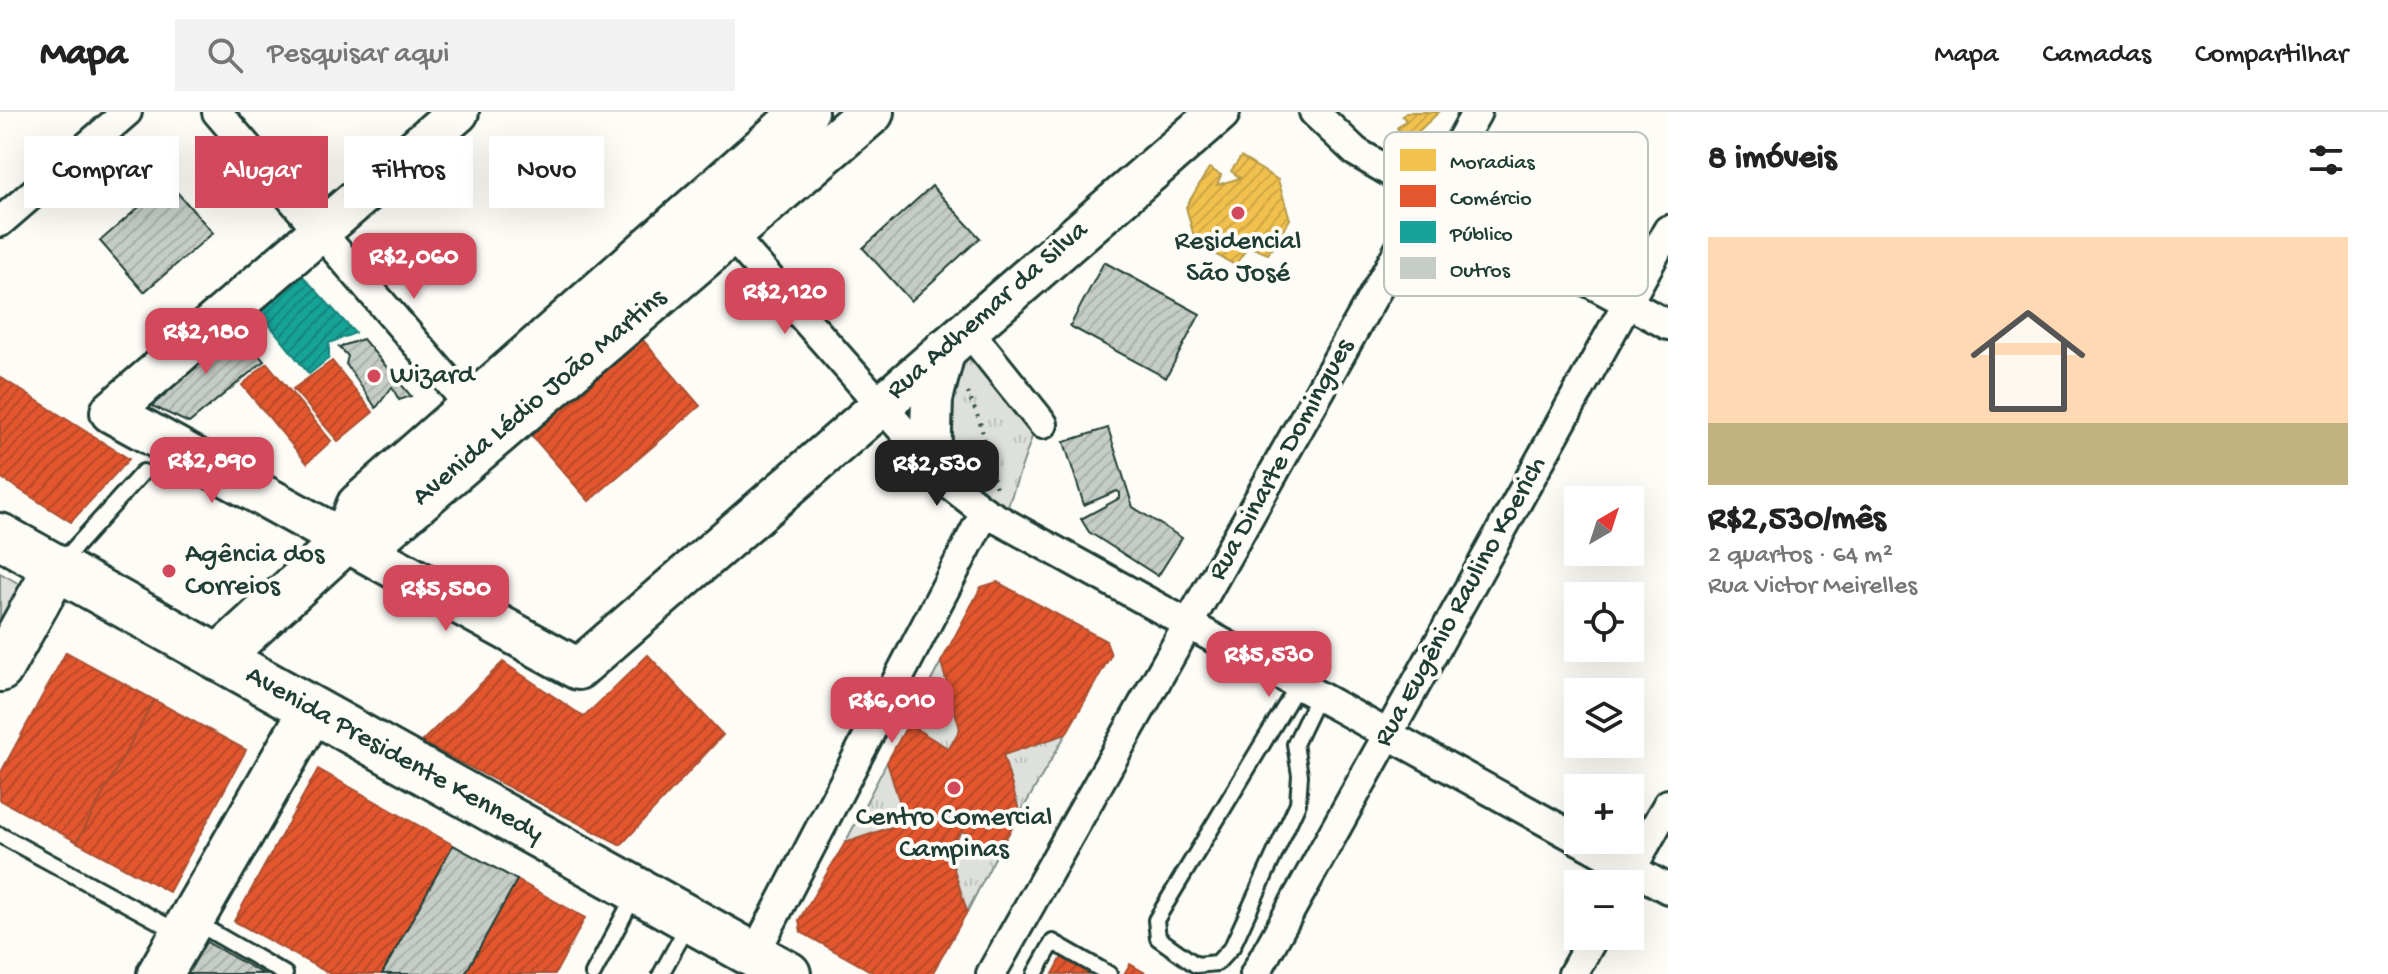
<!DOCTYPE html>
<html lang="pt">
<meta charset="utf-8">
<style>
body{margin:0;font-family:"Gochi Hand",sans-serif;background:#f2f2f2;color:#222;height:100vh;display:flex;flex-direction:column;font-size:30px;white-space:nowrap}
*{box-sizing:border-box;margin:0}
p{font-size:26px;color:#767676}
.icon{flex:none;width:44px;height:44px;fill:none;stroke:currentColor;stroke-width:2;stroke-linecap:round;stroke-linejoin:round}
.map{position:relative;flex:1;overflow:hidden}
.panel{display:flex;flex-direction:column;background:#fff;width:720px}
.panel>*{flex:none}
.banner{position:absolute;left:24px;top:24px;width:760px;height:72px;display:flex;gap:16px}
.needle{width:52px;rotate:39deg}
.fabs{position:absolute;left:1564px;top:374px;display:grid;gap:16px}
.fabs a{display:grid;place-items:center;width:80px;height:80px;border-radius:0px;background:#fff;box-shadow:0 8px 32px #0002;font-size:40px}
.price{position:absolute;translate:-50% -68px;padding:0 18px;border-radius:16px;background:#d1495b;color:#fff;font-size:26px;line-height:52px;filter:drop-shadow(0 2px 4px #0008)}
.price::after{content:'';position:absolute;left:50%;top:48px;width:24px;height:18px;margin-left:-12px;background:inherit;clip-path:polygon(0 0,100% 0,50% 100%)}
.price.active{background:#222;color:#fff}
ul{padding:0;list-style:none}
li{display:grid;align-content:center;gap:16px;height:424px;padding:0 40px}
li+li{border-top:2px solid #e0e0e0}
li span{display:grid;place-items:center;height:248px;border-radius:0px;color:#555}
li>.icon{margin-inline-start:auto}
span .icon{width:144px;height:144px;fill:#fffc;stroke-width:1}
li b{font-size:34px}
h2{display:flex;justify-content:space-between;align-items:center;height:96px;padding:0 40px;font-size:34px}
.pill{padding:0 28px;border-radius:0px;background:#fff;box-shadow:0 8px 32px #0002;font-size:28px;line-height:72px}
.pill.active{background:#d1495b;color:#fff}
header{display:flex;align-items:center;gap:48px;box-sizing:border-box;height:112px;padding:0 40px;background:#fff;border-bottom:2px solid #e0e0e0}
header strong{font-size:38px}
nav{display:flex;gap:44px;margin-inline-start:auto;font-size:28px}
.search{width:560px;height:72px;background:#f2f2f2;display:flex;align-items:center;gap:20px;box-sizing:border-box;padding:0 28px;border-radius:0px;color:#767676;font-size:30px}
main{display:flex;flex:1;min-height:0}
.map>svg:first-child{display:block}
.park{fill:url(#park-tufts);stroke:#7e8e88;stroke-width:2}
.garden{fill:#dde0db;stroke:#7e8e88;stroke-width:2}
.homes{fill:url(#homes-hatch);stroke:#b39946;stroke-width:2}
.shops{fill:url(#shops-hatch);stroke:#a94f30;stroke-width:2}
.public{fill:url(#public-hatch);stroke:#19847a;stroke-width:2}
.building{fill:url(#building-hatch);stroke:#1f3d34;stroke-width:2}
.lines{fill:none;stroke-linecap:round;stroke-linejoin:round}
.lane-casing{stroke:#1f3d34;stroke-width:20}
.street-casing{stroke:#1f3d34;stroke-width:34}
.secondary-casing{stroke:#1f3d34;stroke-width:46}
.primary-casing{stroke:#1f3d34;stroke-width:50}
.path{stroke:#1f3d34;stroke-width:4;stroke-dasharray:2 6;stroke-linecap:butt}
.lane{stroke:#fdfcf7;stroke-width:14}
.street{stroke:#fdfcf7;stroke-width:28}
.secondary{stroke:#fdfcf7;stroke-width:40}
.primary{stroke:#fdfcf7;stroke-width:44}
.poi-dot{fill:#d1495b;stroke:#fdfcf7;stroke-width:3}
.labels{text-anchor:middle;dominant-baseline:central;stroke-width:8;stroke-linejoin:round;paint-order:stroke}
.poi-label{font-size:28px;fill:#1f3d34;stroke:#fdfcf7}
.street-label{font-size:28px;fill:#1f3d34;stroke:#fdfcf7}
.key{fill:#fdfcf7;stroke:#bac3bc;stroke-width:2}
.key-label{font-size:22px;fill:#1f3d34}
</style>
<header>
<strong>Mapa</strong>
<div class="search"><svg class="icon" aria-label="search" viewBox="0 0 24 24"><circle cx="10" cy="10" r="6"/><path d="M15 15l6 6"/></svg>Pesquisar aqui</div>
<nav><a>Mapa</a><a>Camadas</a><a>Compartilhar</a></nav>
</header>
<main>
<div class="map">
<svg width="1668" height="862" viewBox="0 0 1668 862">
<defs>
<pattern id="park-tufts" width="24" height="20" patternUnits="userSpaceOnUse" patternTransform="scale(2)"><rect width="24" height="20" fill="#dde0db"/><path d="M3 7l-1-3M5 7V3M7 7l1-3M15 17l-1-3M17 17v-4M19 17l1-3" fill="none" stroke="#bdc1bd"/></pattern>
<pattern id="homes-hatch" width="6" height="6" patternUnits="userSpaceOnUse" patternTransform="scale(2)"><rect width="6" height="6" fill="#f2c14e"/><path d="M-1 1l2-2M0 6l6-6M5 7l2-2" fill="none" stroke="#cfa745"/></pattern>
<pattern id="shops-hatch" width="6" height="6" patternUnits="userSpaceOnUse" patternTransform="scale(2)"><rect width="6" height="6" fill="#e4572e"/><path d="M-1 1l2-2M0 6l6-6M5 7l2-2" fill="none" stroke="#b84928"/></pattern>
<pattern id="public-hatch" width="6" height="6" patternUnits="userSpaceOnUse" patternTransform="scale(2)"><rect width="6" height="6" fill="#17a398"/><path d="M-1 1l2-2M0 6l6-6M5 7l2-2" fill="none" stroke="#14867d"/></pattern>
<pattern id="building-hatch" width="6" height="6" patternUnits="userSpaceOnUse" patternTransform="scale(2)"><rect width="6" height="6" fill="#c6cdc7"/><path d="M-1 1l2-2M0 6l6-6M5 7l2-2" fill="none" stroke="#aab1ac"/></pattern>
</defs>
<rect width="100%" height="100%" fill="#fdfcf7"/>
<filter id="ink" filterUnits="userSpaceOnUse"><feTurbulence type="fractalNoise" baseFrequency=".0125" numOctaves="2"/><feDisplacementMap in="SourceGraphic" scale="16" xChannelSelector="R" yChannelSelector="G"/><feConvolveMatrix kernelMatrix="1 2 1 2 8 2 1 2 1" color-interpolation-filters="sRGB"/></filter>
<g filter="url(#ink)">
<g class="park">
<polygon points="968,235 1034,319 1007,397 974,372 946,314 945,275"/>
<polygon points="941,550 960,617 949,637 908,612"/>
<polygon points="1066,622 1020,702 1003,643"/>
<polygon points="887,650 906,710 845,731"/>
<polygon points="962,719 998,740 967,800 948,738"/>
</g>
<polygon class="garden" points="0,461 23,474 0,526"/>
<g class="homes">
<polygon points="1406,0 1439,0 1409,28 1397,16 1406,8 1402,4"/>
<polygon points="1241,45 1278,68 1290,107 1268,142 1253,136 1259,128 1250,121 1240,129 1247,136 1235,153 1196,132 1186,95 1209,56 1221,63 1217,73 1240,66 1231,59"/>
</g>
<g class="shops">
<polygon points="642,227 700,294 589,389 531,323"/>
<polygon points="332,249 373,300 338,329 293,277"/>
<polygon points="267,251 331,329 307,351 242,273"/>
<polygon points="0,265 129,347 71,410 0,365"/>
<polygon points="997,470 1106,529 1111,543 1066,622 1003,643 1020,702 998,740 962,719 948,738 967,800 932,862 876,862 801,820 799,808 845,731 906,710 887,650 908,612 949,637 960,617 941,550 981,475"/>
<polygon points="66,540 154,588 77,730 0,688 0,662"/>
<polygon points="648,543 723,623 621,733 421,630 503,550 584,605"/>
<polygon points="154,588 246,638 169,780 77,730"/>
<polygon points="318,657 453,733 382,862 330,862 234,809"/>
<polygon points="517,768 585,806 555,862 465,862"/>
<polygon points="1063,843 1097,862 1053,862"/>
<polygon points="1130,852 1147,862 1124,862"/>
</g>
<polygon class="public" points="301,162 355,221 329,231 329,246 309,262 260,201 280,178"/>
<g class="building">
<polygon points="168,70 213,121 144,180 100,129"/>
<polygon points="932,74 980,126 911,189 863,136"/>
<polygon points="1104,150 1200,202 1166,266 1070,214"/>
<polygon points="232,211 264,249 189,311 150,293 145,285"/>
<polygon points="363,227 411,284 399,288 392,275 376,296 346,252 348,244 339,235"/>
<polygon points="1108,316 1133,395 1182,426 1158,464 1089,420 1081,407 1120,386 1120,381 1117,379 1084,393 1064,330"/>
<polygon points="453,733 517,768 465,862 382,862"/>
<polygon points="194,823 263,862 172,862"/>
</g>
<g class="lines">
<defs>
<g id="lane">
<polyline points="60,452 143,360"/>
<polyline points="1298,573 1156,808 1158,826 1196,853 1217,851 1232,835 1298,691 1300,663 1295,632 1318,584"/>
<polyline points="0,723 180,821"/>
<polyline points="195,810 285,862"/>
<polyline points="593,862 635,782"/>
<polyline points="661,862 688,813"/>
<polyline points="1035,862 1053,830 1109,862"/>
</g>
<g id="street">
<polyline points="217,0 470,294"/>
<polyline points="1314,0 1356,40 1431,84 1668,213"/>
<polyline points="0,110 127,0"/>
<polyline points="730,122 953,375 985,400 1578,727"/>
<polyline points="967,217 1043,312"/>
<polyline points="1579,728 1668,777"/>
<polyline points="1623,772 1668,692"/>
<polyline points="754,843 985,400"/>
<polyline points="991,862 1477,0"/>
<polyline points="1255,862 1668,118"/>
<polyline points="1573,862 1594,824"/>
</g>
<g id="secondary">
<polyline points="458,0 111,300 578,557 1219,0"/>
<polyline points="930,349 932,287 945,237"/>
</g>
<g id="primary">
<polyline points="0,424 788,862"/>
<polyline points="345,429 385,417 871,0"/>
<polyline points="218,546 345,429 359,394 805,0"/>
<polyline points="0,557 56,456"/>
<polyline points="160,862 312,598"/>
</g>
</defs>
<use href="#lane" class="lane-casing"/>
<use href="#street" class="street-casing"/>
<use href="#secondary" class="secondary-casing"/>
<use href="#primary" class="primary-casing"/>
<g class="path">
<polyline points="968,281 980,310 996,376"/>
<polyline points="971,356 987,340"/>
</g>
<use href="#lane" class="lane"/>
<use href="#street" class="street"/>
<use href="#secondary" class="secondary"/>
<use href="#primary" class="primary"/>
</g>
</g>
<g class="poi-dot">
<circle cx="1238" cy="101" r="8"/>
<circle cx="374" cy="264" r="8"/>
<circle cx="169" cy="459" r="8"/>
<circle cx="954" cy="676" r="8"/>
</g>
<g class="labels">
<g class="poi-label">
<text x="1238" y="130">Residencial<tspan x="1238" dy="32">São José</tspan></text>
<text x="390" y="264" text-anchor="start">Wizard</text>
<text x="185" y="443" text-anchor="start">Agência dos<tspan x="185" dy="32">Correios</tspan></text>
<text x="954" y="706">Centro Comercial<tspan x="954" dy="32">Campinas</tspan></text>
</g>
<g class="street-label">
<text transform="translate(988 199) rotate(-41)">Rua Adhemar da Silva</text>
<text transform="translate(540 286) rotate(-40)">Avenida Lédio João Martins</text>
<text transform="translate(1282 348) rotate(-61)">Rua Dinarte Domingues</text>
<text transform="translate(1461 490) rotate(-61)">Rua Eugênio Raulino Koerich</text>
<text transform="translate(394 643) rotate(29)">Avenida Presidente Kennedy</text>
</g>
</g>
<rect x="1384" y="20" width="264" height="164" rx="12" class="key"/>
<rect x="1400" y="37" width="36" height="22" fill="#f2c14e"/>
<rect x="1400" y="73" width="36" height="22" fill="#e4572e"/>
<rect x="1400" y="109" width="36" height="22" fill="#17a398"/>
<rect x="1400" y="145" width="36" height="22" fill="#c6cdc7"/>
<g class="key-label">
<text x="1450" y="56">Moradias</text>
<text x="1450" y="92">Comércio</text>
<text x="1450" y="128">Público</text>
<text x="1450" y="164">Outros</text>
</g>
</svg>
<div class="fabs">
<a><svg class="needle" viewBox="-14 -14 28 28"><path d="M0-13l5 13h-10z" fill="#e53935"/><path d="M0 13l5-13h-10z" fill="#767676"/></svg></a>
<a><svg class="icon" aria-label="locate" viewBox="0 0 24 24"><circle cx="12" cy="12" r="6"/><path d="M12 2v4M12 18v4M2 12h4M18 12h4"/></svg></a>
<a><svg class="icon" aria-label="layers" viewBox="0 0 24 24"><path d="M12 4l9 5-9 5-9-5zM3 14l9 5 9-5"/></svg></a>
<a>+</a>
<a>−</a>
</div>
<b class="price" style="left:414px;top:189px">R$2,060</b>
<b class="price" style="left:785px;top:224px">R$2,120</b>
<b class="price" style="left:206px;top:264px">R$2,180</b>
<b class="price" style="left:212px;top:393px">R$2,890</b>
<b class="price active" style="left:937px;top:396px">R$2,530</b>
<b class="price" style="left:446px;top:521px">R$5,580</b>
<b class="price" style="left:1269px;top:587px">R$5,530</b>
<b class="price" style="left:892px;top:633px">R$6,010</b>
<div class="banner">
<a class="pill">Comprar</a>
<a class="pill active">Alugar</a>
<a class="pill">Filtros</a>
<a class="pill">Novo</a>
</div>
</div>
<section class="panel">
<h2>8 imóveis<svg class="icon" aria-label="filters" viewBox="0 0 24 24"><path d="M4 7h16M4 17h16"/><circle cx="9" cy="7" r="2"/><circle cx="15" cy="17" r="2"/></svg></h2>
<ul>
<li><span style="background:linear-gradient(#ffd9b3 75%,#c2b280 0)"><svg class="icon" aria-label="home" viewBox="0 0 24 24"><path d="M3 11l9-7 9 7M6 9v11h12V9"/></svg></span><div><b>R$2,530/mês</b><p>2 quartos · 64 m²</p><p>Rua Victor Meirelles</p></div></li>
</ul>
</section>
</main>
